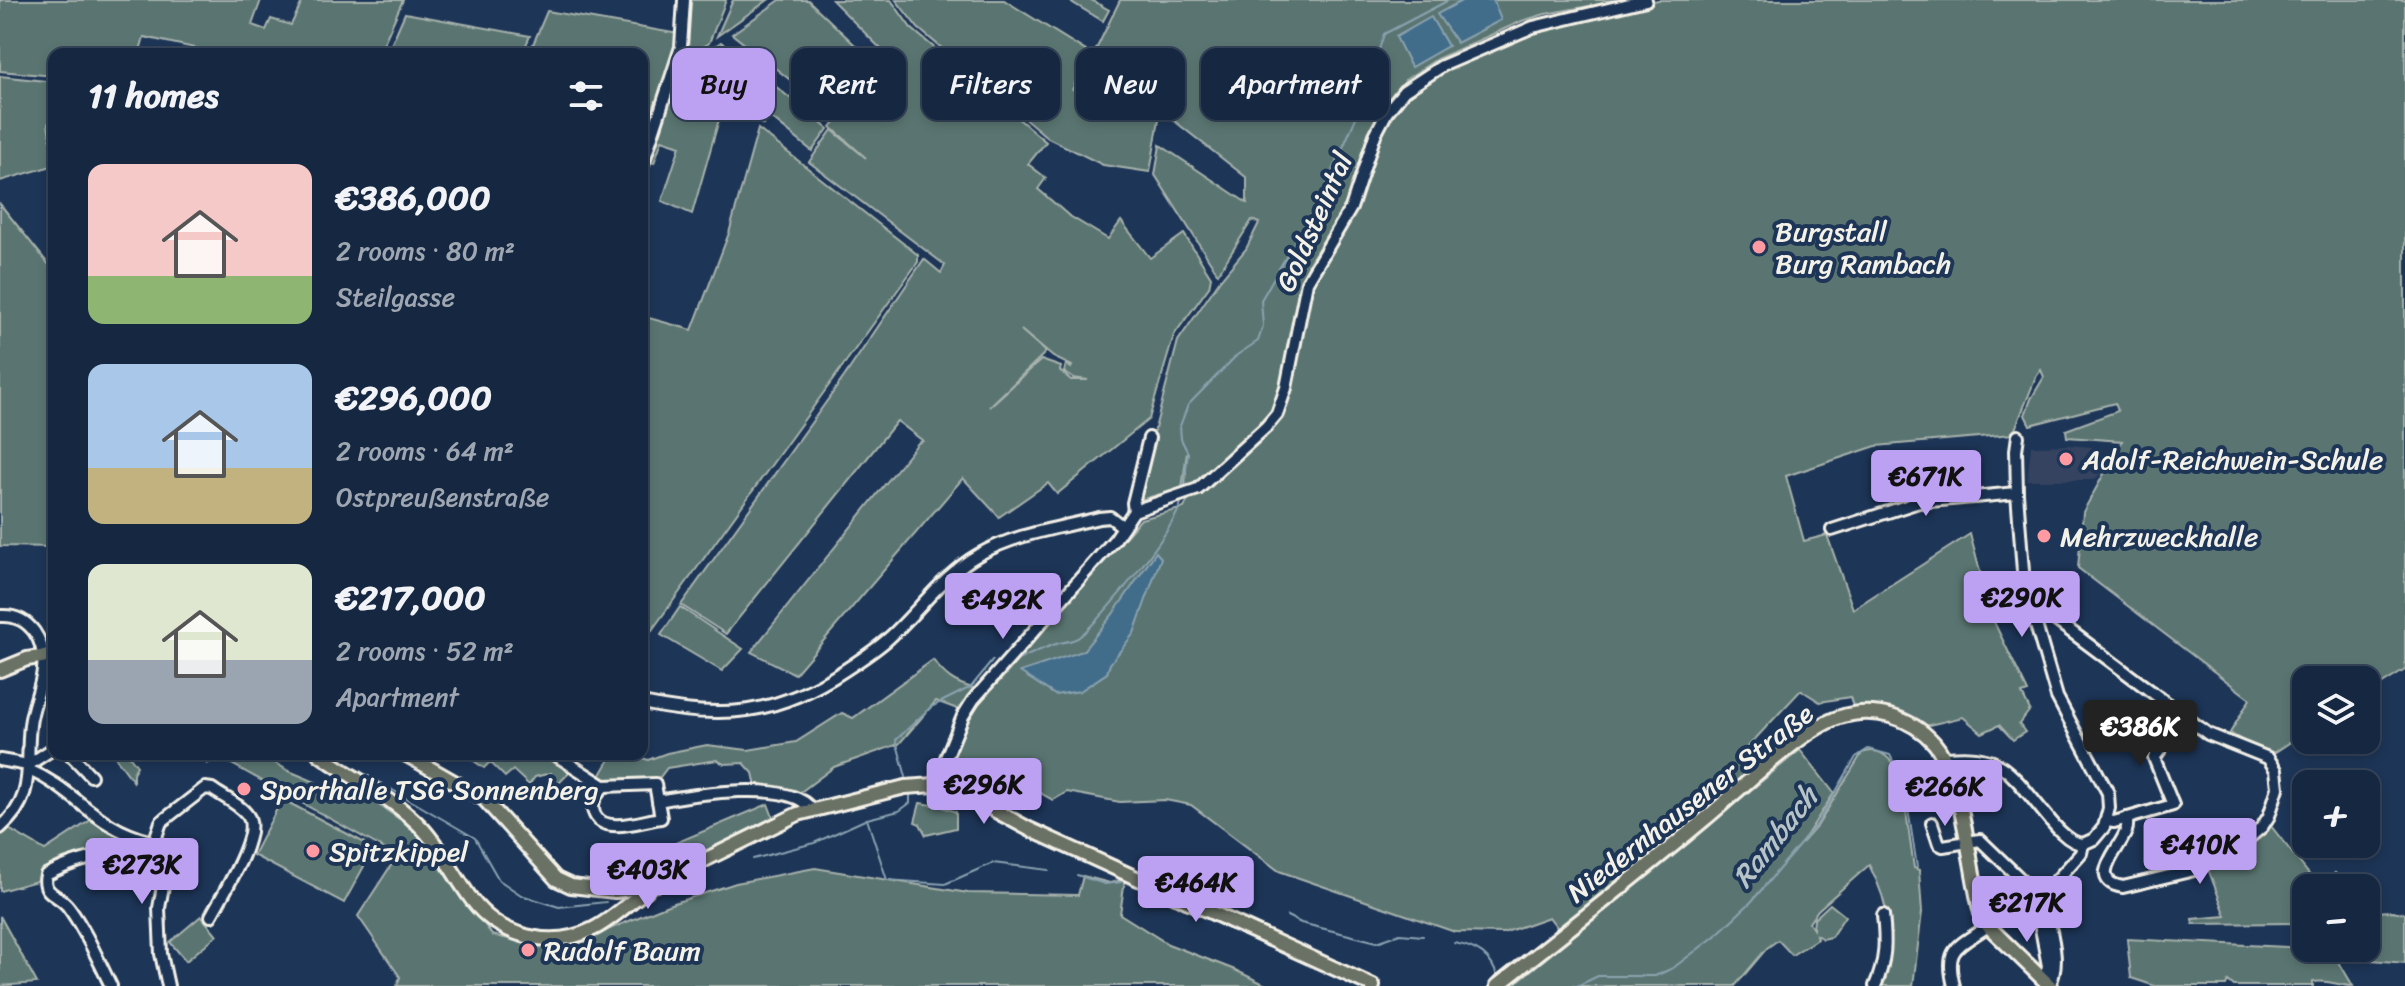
<!DOCTYPE html>
<meta charset="utf-8">
<style>
body{margin:0;font-family:Sriracha,sans-serif;background:#1f3048;color:#f1f3f6;height:100vh;display:flex;flex-direction:column;font-size:30px;white-space:nowrap}
*{box-sizing:border-box;margin:0}
p{font-size:26px;color:#9ea6b1}
.icon{flex:none;width:44px;height:44px;fill:none;stroke:currentColor;stroke-width:2;stroke-linecap:round;stroke-linejoin:round}
.map{position:relative;flex:1;overflow:hidden}
.panel{position:absolute;left:48px;top:48px;width:600px;height:712px;display:flex;flex-direction:column;background:#162841;border-radius:16px;box-shadow:0 4px 12px #0003,0 0 0 2px #35445a}
.panel>*{flex:none}
.top-card{position:absolute;left:672px;top:48px;width:760px;height:72px;display:flex;gap:16px}
.tools{position:absolute;left:2292px;top:666px;display:grid;gap:16px}
.tools a{display:grid;place-items:center;width:88px;height:88px;border-radius:16px;background:#162841;box-shadow:0 4px 12px #0003,0 0 0 2px #35445a;font-size:40px}
.price{position:absolute;translate:-50% -68px;padding:0 18px;border-radius:8px;background:#bca0f2;color:#111;font-size:26px;line-height:52px;filter:drop-shadow(0 2px 4px #0008)}
.price::after{content:'';position:absolute;left:50%;top:48px;width:24px;height:18px;margin-left:-12px;background:inherit;clip-path:polygon(0 0,100% 0,50% 100%)}
.price.current{background:#222;color:#fff}
ul{padding:0;list-style:none}
li{display:flex;align-items:center;gap:24px;height:200px;padding:0 40px}
li span{display:grid;place-items:center;flex:none;width:224px;height:160px;border-radius:16px;color:#555}
li>.icon{margin-inline-start:auto}
span .icon{width:96px;height:96px;fill:#fffc;stroke-width:1}
li b{font-size:34px}
h2{display:flex;justify-content:space-between;align-items:center;height:96px;padding:0 40px;font-size:34px}
.tag{padding:0 28px;border-radius:16px;background:#162841;box-shadow:0 4px 12px #0003,0 0 0 2px #35445a;font-size:28px;line-height:72px}
.tag.current{background:#bca0f2;color:#111}
.map>svg:first-child{display:block}
.built{fill:#344360}
.green{fill:#5a7471;stroke:#a7b2ac;stroke-width:2;fill-rule:evenodd}
.water{fill:#436d8a;stroke:#8aa2b0;stroke-width:2}
.lines{fill:none;stroke-linecap:round;stroke-linejoin:round}
.stream{stroke:#8aa2b0;stroke-width:2}
.minor-casing{stroke:#f4f1e8;stroke-width:16}
.major-casing{stroke:#f4f1e8;stroke-width:18}
.minor{stroke:#1d3557;stroke-width:10}
.major{stroke:#6a7165;stroke-width:12}
.poi-dot{fill:#ff9aa2;stroke:#1d3557;stroke-width:3}
.labels{text-anchor:middle;dominant-baseline:central;stroke-width:8;stroke-linejoin:round;paint-order:stroke}
.street-label{font-size:28px;fill:#f4f1e8;stroke:#1d3557}
.poi-label{font-size:28px;fill:#f4f1e8;stroke:#1d3557;text-anchor:start}
.water-label{font-size:30px;font-style:italic;fill:#b6c3c7;stroke:#1d3557}
</style>
<div class="map">
<svg width="2405" height="986" viewBox="0 0 2405 986">
<rect width="100%" height="100%" fill="#1d3557"/>
<filter id="ink" filterUnits="userSpaceOnUse"><feTurbulence type="fractalNoise" baseFrequency=".0125" numOctaves="2"/><feDisplacementMap in="SourceGraphic" scale="16" xChannelSelector="R" yChannelSelector="G"/><feConvolveMatrix kernelMatrix="1 2 1 2 8 2 1 2 1" color-interpolation-filters="sRGB"/></filter>
<g filter="url(#ink)">
<polygon class="built" points="2070,445 2102,448 2103,470 2095,480 2027,480 2031,446"/>
<g class="green">
<polygon points="0,0 261,0 252,25 266,30 271,19 291,25 303,0 403,0 379,54 222,54 144,37 139,54 54,54 54,76 0,71"/>
<polygon points="687,0 726,0 709,43 684,59 681,56 688,30"/>
<polygon points="733,0 768,0 717,36"/>
<path d="M 780,0 L 808,0 L 878,67 L 888,56 L 832,0 L 891,0 L 911,28 L 1046,142 L 1028,164 L 1046,178 L 1038,189 L 1068,215 L 1108,239 L 1121,221 L 1150,258 L 1184,234 L 1211,277 L 1209,287 L 1174,335 L 1149,419 L 1057,494 L 1048,483 L 999,517 L 963,478 L 795,674 L 751,652 L 918,443 L 923,441 L 897,421 L 726,634 L 681,605 L 844,377 L 924,259 L 941,273 L 945,265 L 809,162 L 832,130 L 866,158 L 831,127 L 871,77 L 837,117 L 732,34 ZM 1021,330 L 1053,357 L 1072,366 L 1071,368 L 1066,364 L 1064,372 L 1073,378 L 1088,380 L 1071,380 L 1060,371 L 1061,367 L 1041,360 L 989,407 L 1046,352 Z"/>
<polygon points="896,0 1004,0 1089,53 1072,90 1086,65 1156,90 1162,102 1150,172 1103,165 1048,138 918,28"/>
<polygon points="1068,0 1091,0 1109,10 1103,21"/>
<polygon points="1120,0 1622,0 1545,14 1522,21 1437,59 1405,80 1373,129 1351,196 1309,263 1300,289 1283,382 1270,414 1195,484 1185,488 1187,452 1182,488 1136,501 1178,341 1220,280 1246,249 1259,223 1252,220 1218,274 1155,175 1160,145 1247,203 1247,178 1168,116 1167,91 1090,62"/>
<path d="M 1658,0 L 2405,0 L 2405,670 L 2366,694 L 2366,680 L 2306,680 L 2306,732 L 2269,756 L 2230,733 L 2250,699 L 2078,568 L 2083,512 L 2122,441 L 2067,437 L 2066,430 L 2118,411 L 2115,403 L 2030,425 L 2025,415 L 2031,399 L 2044,377 L 2041,370 L 2036,377 L 2013,434 L 1876,446 L 1786,476 L 1804,541 L 1827,535 L 1853,609 L 1970,534 L 1993,620 L 2028,692 L 2022,694 L 2030,710 L 2019,724 L 2025,732 L 2013,740 L 1999,725 L 1982,733 L 1963,717 L 1925,726 C 1901,711 1881,706 1853,706 L 1850,697 L 1820,702 L 1801,690 L 1741,754 L 1754,768 L 1652,857 L 1559,930 L 1549,917 L 1503,933 L 1455,932 L 1279,871 L 1191,805 L 1165,800 L 1120,802 L 1067,792 L 1053,800 L 999,770 L 985,794 L 969,784 L 945,776 L 975,705 L 999,682 L 1141,519 L 1184,508 L 1189,497 L 1279,418 L 1309,288 L 1354,209 L 1365,184 L 1381,130 L 1402,97 L 1426,77 L 1521,34 Z"/>
<polygon points="547,11 679,34 642,150 642,54 529,54"/>
<polygon points="405,13 530,36 522,54 387,54"/>
<polygon points="721,42 828,129 812,151 770,117 763,125 688,64"/>
<polygon points="678,67 682,67 724,102 692,214 662,201 680,146 662,140 654,163 645,160"/>
<polygon points="0,76 54,82 54,115 48,124 54,162 52,166 0,181"/>
<polygon points="758,129 918,255 918,262 642,644 642,316 692,330 729,233"/>
<polygon points="0,204 54,271 54,547 0,546"/>
<polygon points="680,607 743,649 722,671 661,635"/>
<path d="M 933,660 C 945,676 954,683 973,688 L 960,710 L 936,701 L 899,744 L 834,767 L 798,794 L 756,786 L 753,773 L 744,763 L 724,764 L 717,760 L 667,768 L 660,777 C 640,781 618,788 599,778 L 613,754 L 632,754 L 648,760 L 667,753 L 707,745 L 748,750 L 796,742 L 842,713 L 853,718 Z"/>
<path d="M 1800,750 L 1834,793 L 1801,844 L 1818,825 L 1862,753 C 1885,744 1896,766 1902,784 L 1914,868 L 1919,870 L 1922,912 L 1913,986 L 1879,986 C 1895,943 1891,906 1869,865 L 1818,910 L 1809,923 L 1813,929 L 1814,919 L 1830,904 L 1845,916 L 1831,937 L 1823,939 L 1816,935 L 1817,939 L 1792,955 L 1778,940 L 1767,948 L 1735,986 L 1512,986 Z"/>
<polygon points="113,754 128,754 137,766 133,773 133,781"/>
<polygon points="201,754 260,754 289,771 346,795 360,792 405,823 433,850 492,935 543,947 563,945 578,942 668,905 736,883 815,868 968,893 1078,895 1083,876 1110,883 1125,879 1120,914 1168,944 1235,970 1268,986 397,986 400,977 358,916 397,856 219,757 207,764"/>
<polygon points="464,754 549,754 570,772 556,786 551,773 535,777 529,785 513,770 505,777 490,762 484,768"/>
<polygon points="282,799 374,848 344,903 253,855"/>
<polygon points="920,803 940,806 956,812 956,828 926,835 920,824 915,822"/>
<polygon points="768,804 773,817 665,875 645,882 609,883 618,847 638,859"/>
<path d="M 94,818 L 144,844 L 142,851 C 113,852 50,848 37,881 L 0,891 L 0,834 L 7,828 L 45,850 Z"/>
<polygon points="2271,826 2319,887 2335,873 2347,888 2306,888 2306,923 2193,924 2192,919 2226,916 2208,869 2250,845"/>
<path d="M 2391,911 L 2405,913 L 2405,963 L 2336,957 L 2353,986 C 2337,986 2329,979 2313,982 L 2313,986 L 2234,986 L 2228,981 L 2226,986 L 2155,986 L 2131,978 L 2127,939 L 2306,948 L 2366,948 L 2366,912 L 2371,918 L 2376,912 Z"/>
<polygon points="0,916 37,983 0,986"/>
<polygon points="201,916 217,935 186,961 170,942"/>
</g>
<g class="water">
<polygon points="1463,0 1493,0 1501,20 1457,43 1437,14"/>
<polygon points="1431,17 1448,46 1411,67 1396,37"/>
<polygon points="1156,552 1161,558 1134,633 1110,664 1107,673 1080,691 1055,695 1020,672 1083,651 1113,614"/>
</g>
<g class="lines">
<g class="stream">
<polyline points="1183,488 1188,453 1181,439 1180,426 1188,405 1237,355 1258,341 1263,326 1261,300 1325,189 1361,106 1384,34 1449,0"/>
<path d="M 1010,664 C 1025,657 1040,649 1056,644 C 1064,641 1073,642 1079,637 C 1102,619 1180,524 1182,498"/>
<polyline points="331,754 475,838 499,880 521,895 559,907 606,902"/>
<polyline points="906,777 896,740 931,707 971,687 993,660"/>
<polyline points="867,819 887,880 945,884 993,863 1049,870"/>
<polyline points="753,859 814,843 867,819 899,811 910,803 910,794"/>
<polyline points="1145,874 1150,875"/>
<polyline points="1077,875 1105,884 1121,882"/>
<polyline points="1287,916 1301,923 1377,942 1400,934 1423,936"/>
<path d="M 1454,943 C 1477,947 1492,956 1498,979"/>
<polyline points="1577,986 1598,976 1655,976 1673,968 1714,937 1752,901 1817,824 1856,757 1868,749 1890,755 1904,783 1917,867"/>
</g>
<defs>
<g id="minor">
<polyline points="642,167 681,47 684,0"/>
<path d="M 2018,436 L 2016,450 L 2017,493 L 2024,584 L 2057,697 L 2108,793 L 2109,808 L 2104,827 L 2094,839 L 2083,844 L 2081,853 L 2044,894 C 2046,923 2064,958 2049,986"/>
<polyline points="1134,511 1133,503 1149,438"/>
<polyline points="1832,530 1919,502 2017,493"/>
<path d="M 2031,612 L 2044,613 L 2053,618 L 2208,734 L 2268,758 L 2276,770 L 2278,788 L 2269,816 L 2262,827 L 2243,843 L 2194,870 L 2123,887 C 2085,881 2121,848 2126,831 C 2128,827 2127,823 2127,818"/>
<path d="M 0,616 C 31,614 46,642 43,670 C 41,689 32,706 30,725 C 25,767 37,796 0,828"/>
<path d="M 642,703 C 721,720 776,716 845,670 C 860,660 876,650 889,638 C 918,612 943,575 978,555 C 1014,534 1059,528 1099,518 L 1110,517 L 1123,527"/>
<polyline points="70,754 91,776"/>
<polyline points="554,754 604,786 655,784 658,801"/>
<path d="M 1944,758 C 1961,757 1977,756 1993,762 C 2026,776 2056,844 2083,844"/>
<polyline points="0,760 28,765"/>
<polyline points="28,765 54,748"/>
<path d="M 29,770 C 76,790 95,828 150,841"/>
<polyline points="935,785 963,716 973,700 1115,539 1134,511 1198,489 1266,427 1277,414 1286,388 1307,282 1351,208 1375,135 1387,112 1404,91 1442,66 1533,27 1646,0"/>
<path d="M 604,786 C 597,794 589,803 595,815 C 605,835 644,820 661,818 L 658,801 C 691,795 789,778 811,809"/>
<polyline points="2107,821 2114,822 2173,805 2154,758 2185,716"/>
<polyline points="1932,823 1939,844 1943,846 1980,840 2034,892 2044,894"/>
<path d="M 156,837 L 161,822 L 205,788 L 212,789 C 223,797 241,805 248,816 C 261,835 221,897 211,916"/>
<polyline points="159,844 169,853 159,908 161,954 168,986"/>
<polyline points="2038,912 2048,966 2044,981"/>
<path d="M 111,986 C 98,960 86,931 69,908 C 60,894 41,895 46,875 C 62,867 81,859 99,857 C 117,855 141,863 153,847"/>
<path d="M 1875,986 C 1886,961 1886,942 1883,915"/>
<path d="M 1954,986 C 1944,947 1958,947 1988,926"/>
</g>
<g id="major">
<polyline points="0,670 27,659 54,655"/>
<path d="M 319,754 C 353,779 394,798 423,829 C 442,850 455,877 472,900 C 500,937 551,950 593,929 C 612,920 629,902 647,890"/>
<polyline points="405,754 484,799 556,879 571,886 615,891 640,888 656,884 798,814 905,787 935,785 959,791 1029,829 1373,986"/>
<path d="M 1497,986 C 1567,931 1637,876 1705,819 C 1739,791 1800,730 1840,717 C 1873,706 1911,717 1934,743 C 1964,778 1969,871 1982,917 L 1988,926 L 2050,986"/>
</g>
</defs>
<use href="#minor" class="minor-casing"/>
<use href="#major" class="major-casing"/>
<use href="#minor" class="minor"/>
<use href="#major" class="major"/>
</g>
</g>
<g class="poi-dot">
<circle cx="1759" cy="247" r="8"/>
<circle cx="2066" cy="459" r="8"/>
<circle cx="2044" cy="536" r="8"/>
<circle cx="244" cy="789" r="8"/>
<circle cx="313" cy="851" r="8"/>
<circle cx="528" cy="950" r="8"/>
</g>
<g class="labels">
<g class="street-label">
<text transform="translate(1314 222) rotate(-66)">Goldsteintal</text>
<text transform="translate(1690 803) rotate(-38)">Niedernhausener Straße</text>
</g>
<g class="poi-label">
<text x="1775" y="231">Burgstall<tspan x="1775" dy="32">Burg Rambach</tspan></text>
<text x="2082" y="459">Adolf-Reichwein-Schule</text>
<text x="2060" y="536">Mehrzweckhalle</text>
<text x="260" y="789">Sporthalle TSG Sonnenberg</text>
<text x="329" y="851">Spitzkippel</text>
<text x="544" y="950">Rudolf Baum</text>
</g>
<g class="water-label">
<text transform="translate(1775 837) rotate(-52)">Rambach</text>
</g>
</g>
</svg>
<div class="tools">
<a><svg class="icon" aria-label="layers" viewBox="0 0 24 24"><path d="M12 4l9 5-9 5-9-5zM3 14l9 5 9-5"/></svg></a>
<a>+</a>
<a>−</a>
</div>
<b class="price" style="left:1926px;top:518px">€671K</b>
<b class="price" style="left:2022px;top:639px">€290K</b>
<b class="price" style="left:1003px;top:641px">€492K</b>
<b class="price current" style="left:2140px;top:768px">€386K</b>
<b class="price" style="left:984px;top:826px">€296K</b>
<b class="price" style="left:1945px;top:828px">€266K</b>
<b class="price" style="left:2200px;top:886px">€410K</b>
<b class="price" style="left:142px;top:906px">€273K</b>
<b class="price" style="left:648px;top:911px">€403K</b>
<b class="price" style="left:1196px;top:924px">€464K</b>
<b class="price" style="left:2027px;top:944px">€217K</b>
<div class="top-card">
<a class="tag current">Buy</a>
<a class="tag">Rent</a>
<a class="tag">Filters</a>
<a class="tag">New</a>
<a class="tag">Apartment</a>
</div>
<section class="panel">
<h2>11 homes<svg class="icon" aria-label="filters" viewBox="0 0 24 24"><path d="M4 7h16M4 17h16"/><circle cx="9" cy="7" r="2"/><circle cx="15" cy="17" r="2"/></svg></h2>
<ul>
<li><span style="background:linear-gradient(#f6c9c9 70%,#8fb573 0)"><svg class="icon" aria-label="home" viewBox="0 0 24 24"><path d="M3 11l9-7 9 7M6 9v11h12V9"/></svg></span><div><b>€386,000</b><p>2 rooms · 80 m²</p><p>Steilgasse</p></div></li>
<li><span style="background:linear-gradient(#a9c7e8 65%,#c2b280 0)"><svg class="icon" aria-label="home" viewBox="0 0 24 24"><path d="M3 11l9-7 9 7M6 9v11h12V9"/></svg></span><div><b>€296,000</b><p>2 rooms · 64 m²</p><p>Ostpreußenstraße</p></div></li>
<li><span style="background:linear-gradient(#dfe7d0 60%,#9aa5b1 0)"><svg class="icon" aria-label="home" viewBox="0 0 24 24"><path d="M3 11l9-7 9 7M6 9v11h12V9"/></svg></span><div><b>€217,000</b><p>2 rooms · 52 m²</p><p>Apartment</p></div></li>
</ul>
</section>
</div>
